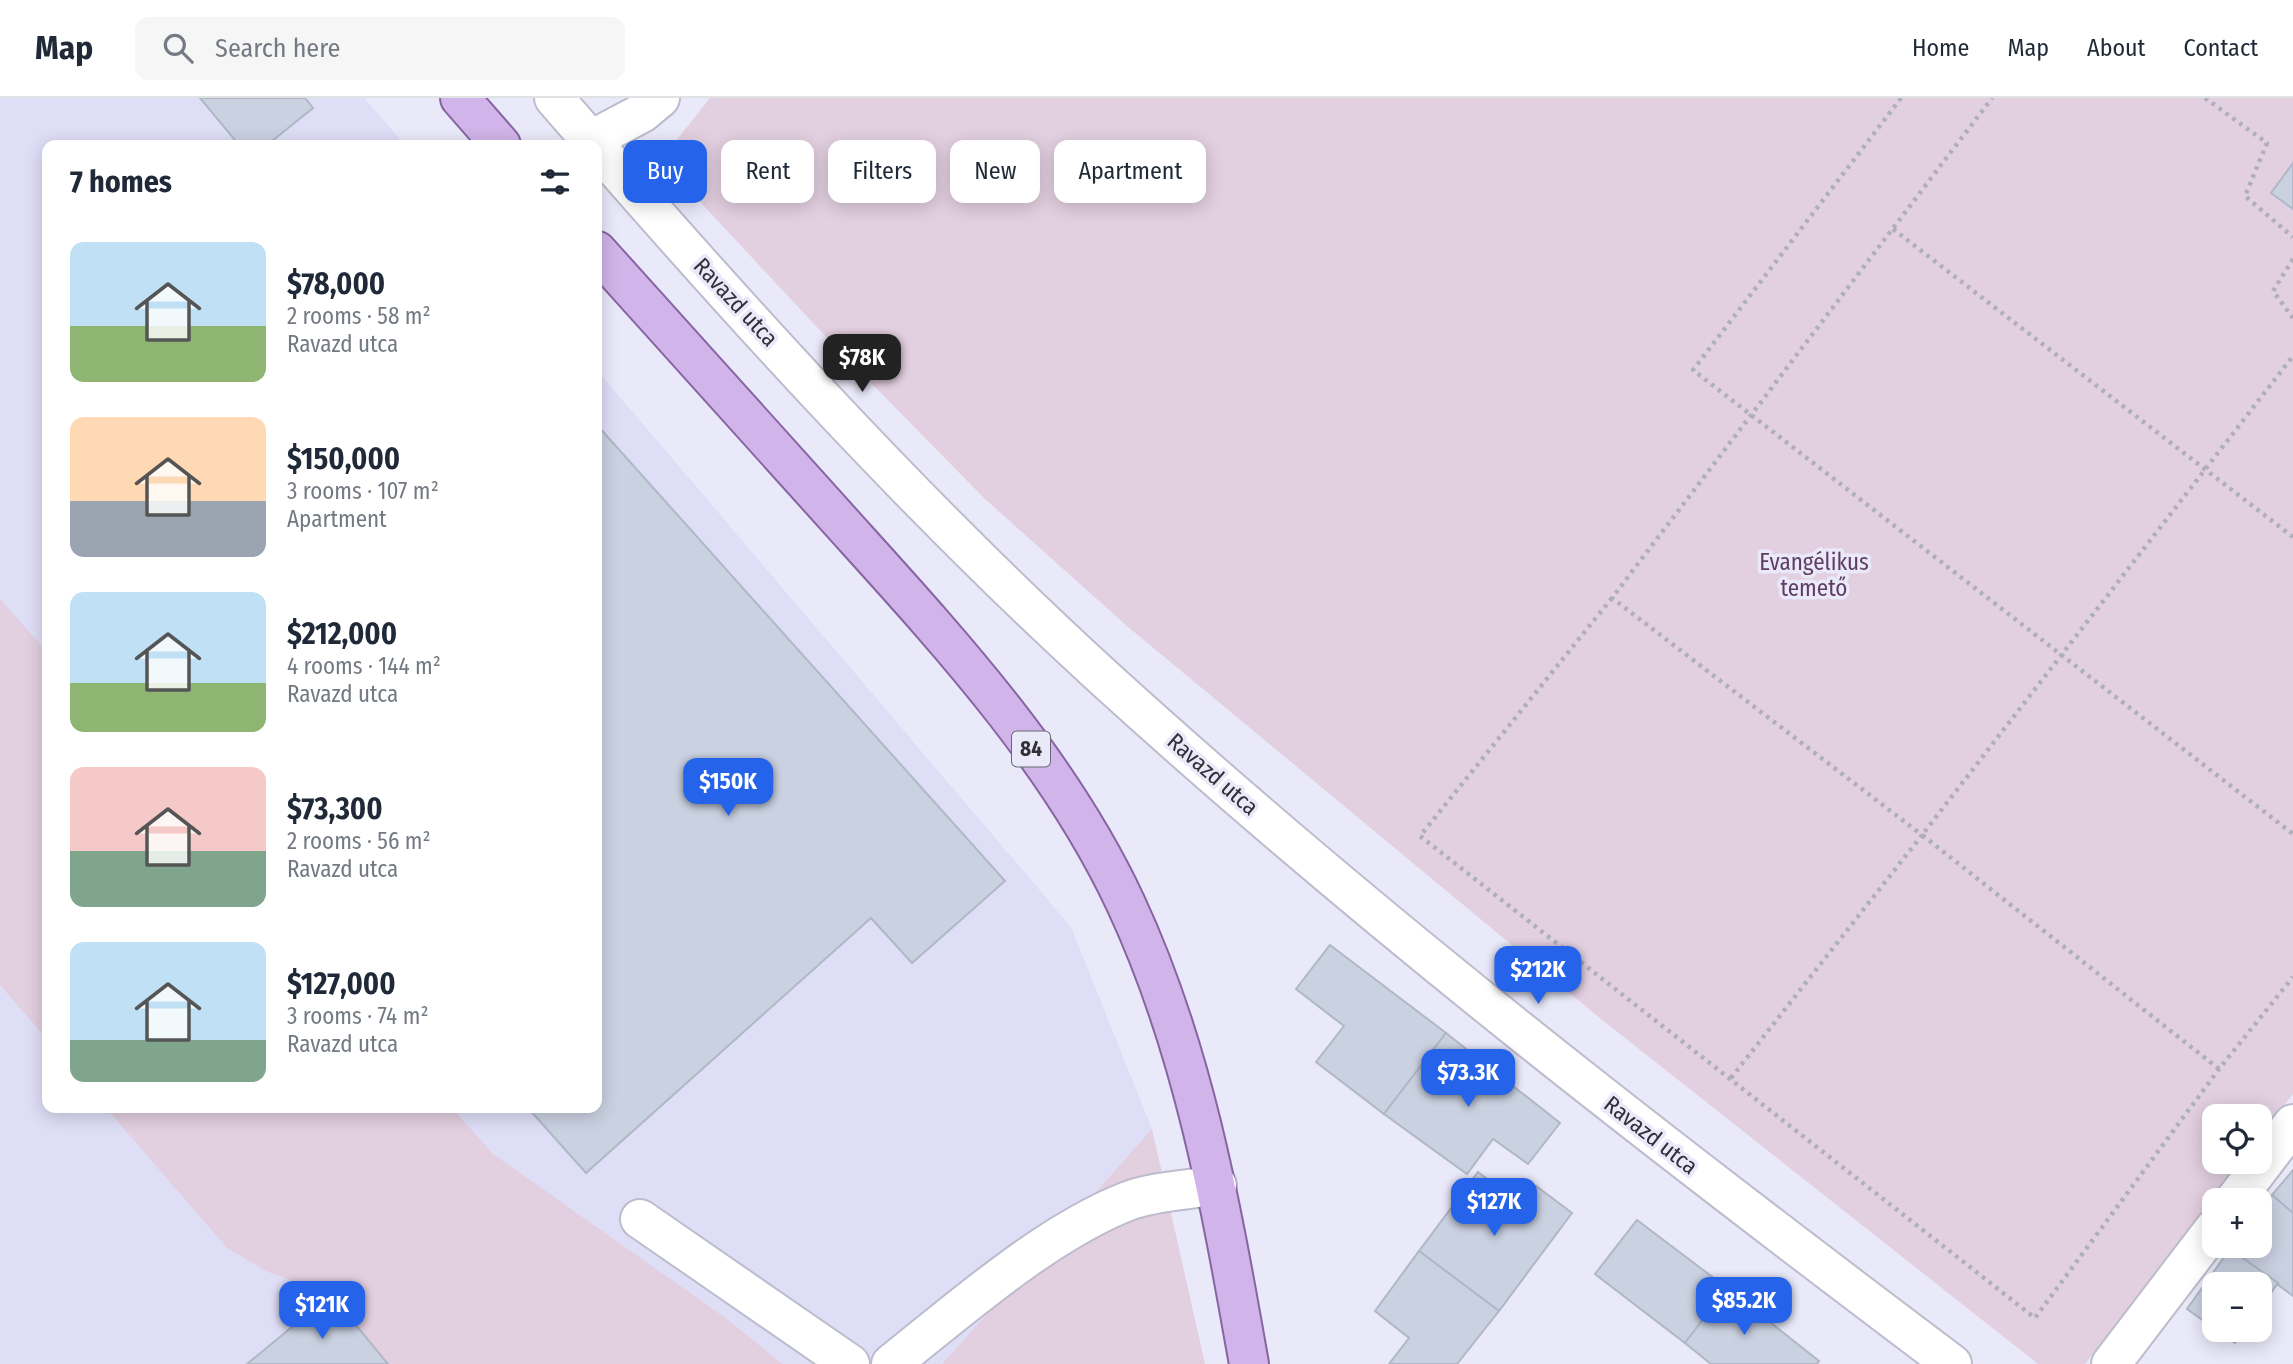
<!DOCTYPE html>
<meta charset="utf-8">
<style>
body{margin:0;font-family:"Fira Sans Condensed",sans-serif;background:#f6f6f7;color:#1f2937;height:100vh;display:flex;flex-direction:column;font-size:26px;white-space:nowrap}
*{box-sizing:border-box;margin:0}
p{font-size:23px;color:#747a83}
.icon{flex:none;width:38px;height:38px;fill:none;stroke:currentColor;stroke-width:2;stroke-linecap:round;stroke-linejoin:round}
.map{position:relative;flex:1;overflow:hidden}
.panel{position:absolute;left:42px;top:42px;width:560px;height:973px;display:flex;flex-direction:column;background:#fff;border-radius:14px;box-shadow:0 4px 18px #0003}
.panel>*{flex:none}
.top-card{position:absolute;left:623px;top:42px;width:665px;height:63px;display:flex;gap:14px}
.controls{position:absolute;left:2202px;top:1006px;display:grid;gap:14px}
.controls a{display:grid;place-items:center;width:70px;height:70px;border-radius:14px;background:#fff;box-shadow:0 4px 18px #0003;font-size:35px}
.price{position:absolute;translate:-50% -60px;padding:0 16px;border-radius:14px;background:#2563eb;color:#fff;font-size:23px;line-height:46px;filter:drop-shadow(0 2px 4px #0008)}
.price::after{content:'';position:absolute;left:50%;top:42px;width:21px;height:16px;margin-left:-10px;background:inherit;clip-path:polygon(0 0,100% 0,50% 100%)}
.price.active{background:#222;color:#fff}
ul{padding:0;list-style:none}
li{display:flex;align-items:center;gap:21px;height:175px;padding:0 28px}
li span{display:grid;place-items:center;flex:none;width:196px;height:140px;border-radius:14px;color:#555}
li>.icon{margin-inline-start:auto}
span .icon{width:84px;height:84px;fill:#fffc;stroke-width:1}
li b{font-size:30px}
h2{display:flex;justify-content:space-between;align-items:center;height:84px;padding:0 28px;font-size:30px}
.chip{padding:0 24px;border-radius:14px;background:#fff;box-shadow:0 4px 18px #0003;font-size:24px;line-height:63px}
.chip.active{background:#2563eb;color:#fff}
header{display:flex;align-items:center;gap:42px;box-sizing:border-box;height:98px;padding:0 35px;background:#fff;border-bottom:2px solid #e0e1e3}
header strong{font-size:33px}
nav{display:flex;gap:38px;margin-inline-start:auto;font-size:24px}
.search{width:490px;height:63px;background:#f6f6f7;display:flex;align-items:center;gap:18px;box-sizing:border-box;padding:0 24px;border-radius:14px;color:#747a83;font-size:26px}
.map>svg:first-child{display:block}
.built{fill:#dfdef7}
.green{fill:#e2cfe0}
.building{fill:#cad1e1;stroke:#b0b7c6;stroke-width:2}
.lines{fill:none;stroke-linecap:round;stroke-linejoin:round}
.minor-casing{stroke:#bdbccd;stroke-width:42}
.major-casing{stroke:#8665a2;stroke-width:42}
.path{stroke:#afafbc;stroke-width:4.5;stroke-dasharray:3.5 5;stroke-linecap:butt}
.minor{stroke:#fff;stroke-width:38}
.major{stroke:#d1b4e9;stroke-width:38}
.labels{text-anchor:middle;dominant-baseline:central;stroke-width:7;stroke-linejoin:round;paint-order:stroke}
.shield{fill:#e9e9fa;stroke:#686872;stroke-width:2}
.shield-label{font-size:21px;font-weight:bold;fill:#313037}
.street-label{font-size:23px;fill:#313037;stroke:#e9e9fa}
.park-label{font-size:23px;fill:#613d5f;stroke:#e9e9fa}
</style>
<header>
<strong>Map</strong>
<div class="search"><svg class="icon" aria-label="search" viewBox="0 0 24 24"><circle cx="10" cy="10" r="6"/><path d="M15 15l6 6"/></svg>Search here</div>
<nav><a>Home</a><a>Map</a><a>About</a><a>Contact</a></nav>
</header>
<div class="map">
<svg width="2293" height="1266" viewBox="0 0 2293 1266">
<rect width="100%" height="100%" fill="#e9e9fa"/>
<polygon class="built" points="0,0 364,0 405,47 47,47 47,1010 597,1010 597,272 1071,829 1152,1031 942,1266 0,1266"/>
<g class="green">
<polygon points="710,0 2293,0 2293,996 2259,1040 2259,1018 2214,1018 2214,1064 2241,1064 2085,1266 2038,1266 1601,921 1127,528 984,400 828,241 661,62"/>
<polygon points="0,501 47,554 47,941 0,887"/>
<polygon points="106,1010 452,1010 493,1056 727,1221 782,1266 388,1266 331,1197 266,1173 227,1150"/>
<polygon points="1152,1031 1205,1266 942,1266"/>
</g>
<g class="building">
<polygon points="200,0 305,0 313,10 267,47 239,47"/>
<polygon points="2293,65 2293,111 2271,95"/>
<polygon points="597,327 1005,783 912,865 871,820 586,1075 528,1010 597,1010"/>
<polygon points="1330,847 1446,935 1384,1016 1316,964 1344,928 1296,891"/>
<polygon points="1446,935 1560,1025 1528,1066 1493,1041 1467,1076 1384,1016"/>
<polygon points="2293,1072 2293,1115 2272,1097"/>
<polygon points="1478,1074 1522,1107 1536,1088 1572,1115 1499,1213 1419,1153"/>
<polygon points="2272,1097 2293,1115 2293,1198 2230,1151 2259,1148 2259,1113"/>
<polygon points="1637,1122 1727,1190 1685,1245 1595,1176"/>
<polygon points="2230,1151 2278,1185 2259,1212 2259,1186 2214,1186 2214,1230 2187,1211"/>
<polygon points="1419,1153 1499,1213 1457,1266 1389,1266 1409,1240 1375,1213"/>
<polygon points="1727,1190 1819,1263 1817,1266 1711,1266 1685,1245"/>
<polygon points="331,1197 388,1266 247,1266"/>
<polygon points="2216,1232 2245,1232 2235,1245"/>
</g>
<g class="lines">
<defs>
<g id="minor">
<path d="M 554,0 C 728,201 907,400 1103,579 C 1372,824 1661,1047 1952,1266"/>
<polyline points="593,41 642,15 660,0"/>
<polyline points="2235,1102 2293,1026"/>
<polyline points="640,1121 850,1266"/>
<path d="M 891,1266 C 960,1211 1046,1135 1128,1103 C 1154,1093 1189,1092 1217,1087"/>
<polyline points="2111,1266 2214,1131"/>
</g>
<g id="major">
<polyline points="460,0 501,47"/>
<path d="M 597,153 C 681,247 766,340 850,434 C 953,548 1061,666 1126,806 C 1194,952 1221,1108 1249,1266"/>
</g>
</defs>
<use href="#minor" class="minor-casing"/>
<use href="#major" class="major-casing"/>
<g class="path">
<polyline points="1901,0 1693,272 2293,736"/>
<polyline points="2205,0 2267,45 2245,98 2293,139"/>
<polyline points="1893,131 2293,439"/>
<polyline points="2293,161 2273,193 2293,220"/>
<polyline points="1612,500 1420,738 2035,1220 2219,971 2293,879"/>
<polyline points="2219,971 1922,737 2293,258"/>
<polyline points="1731,980 1922,737 1612,500 1992,0"/>
</g>
<use href="#minor" class="minor"/>
<use href="#major" class="major"/>
</g>
<g class="labels">
<rect class="shield" x="1012" y="633.5" width="38" height="35" rx="5"/>
<g class="shield-label">
<text x="1031" y="651">84</text>
</g>
<g class="street-label">
<text transform="translate(736 204) rotate(47)">Ravazd utca</text>
<text transform="translate(1213 676) rotate(41)">Ravazd utca</text>
<text transform="translate(1651 1037) rotate(38)">Ravazd utca</text>
</g>
<g class="park-label">
<text x="1814" y="464">Evangélikus<tspan x="1814" dy="26">temető</tspan></text>
</g>
</g>
</svg>
<div class="controls">
<a><svg class="icon" aria-label="locate" viewBox="0 0 24 24"><circle cx="12" cy="12" r="6"/><path d="M12 2v4M12 18v4M2 12h4M18 12h4"/></svg></a>
<a>+</a>
<a>−</a>
</div>
<b class="price active" style="left:862px;top:296px">$78K</b>
<b class="price" style="left:728px;top:720px">$150K</b>
<b class="price" style="left:1538px;top:908px">$212K</b>
<b class="price" style="left:1468px;top:1011px">$73.3K</b>
<b class="price" style="left:1494px;top:1140px">$127K</b>
<b class="price" style="left:1744px;top:1239px">$85.2K</b>
<b class="price" style="left:322px;top:1243px">$121K</b>
<div class="top-card">
<a class="chip active">Buy</a>
<a class="chip">Rent</a>
<a class="chip">Filters</a>
<a class="chip">New</a>
<a class="chip">Apartment</a>
</div>
<section class="panel">
<h2>7 homes<svg class="icon" aria-label="filters" viewBox="0 0 24 24"><path d="M4 7h16M4 17h16"/><circle cx="9" cy="7" r="2"/><circle cx="15" cy="17" r="2"/></svg></h2>
<ul>
<li><span style="background:linear-gradient(#bfe0f5 60%,#8fb573 0)"><svg class="icon" aria-label="home" viewBox="0 0 24 24"><path d="M3 11l9-7 9 7M6 9v11h12V9"/></svg></span><div><b>$78,000</b><p>2 rooms · 58 m²</p><p>Ravazd utca</p></div></li>
<li><span style="background:linear-gradient(#ffd9b3 60%,#9aa5b1 0)"><svg class="icon" aria-label="home" viewBox="0 0 24 24"><path d="M3 11l9-7 9 7M6 9v11h12V9"/></svg></span><div><b>$150,000</b><p>3 rooms · 107 m²</p><p>Apartment</p></div></li>
<li><span style="background:linear-gradient(#bfe0f5 65%,#8fb573 0)"><svg class="icon" aria-label="home" viewBox="0 0 24 24"><path d="M3 11l9-7 9 7M6 9v11h12V9"/></svg></span><div><b>$212,000</b><p>4 rooms · 144 m²</p><p>Ravazd utca</p></div></li>
<li><span style="background:linear-gradient(#f6c9c9 60%,#7fa58c 0)"><svg class="icon" aria-label="home" viewBox="0 0 24 24"><path d="M3 11l9-7 9 7M6 9v11h12V9"/></svg></span><div><b>$73,300</b><p>2 rooms · 56 m²</p><p>Ravazd utca</p></div></li>
<li><span style="background:linear-gradient(#bfe0f5 70%,#7fa58c 0)"><svg class="icon" aria-label="home" viewBox="0 0 24 24"><path d="M3 11l9-7 9 7M6 9v11h12V9"/></svg></span><div><b>$127,000</b><p>3 rooms · 74 m²</p><p>Ravazd utca</p></div></li>
</ul>
</section>
</div>
